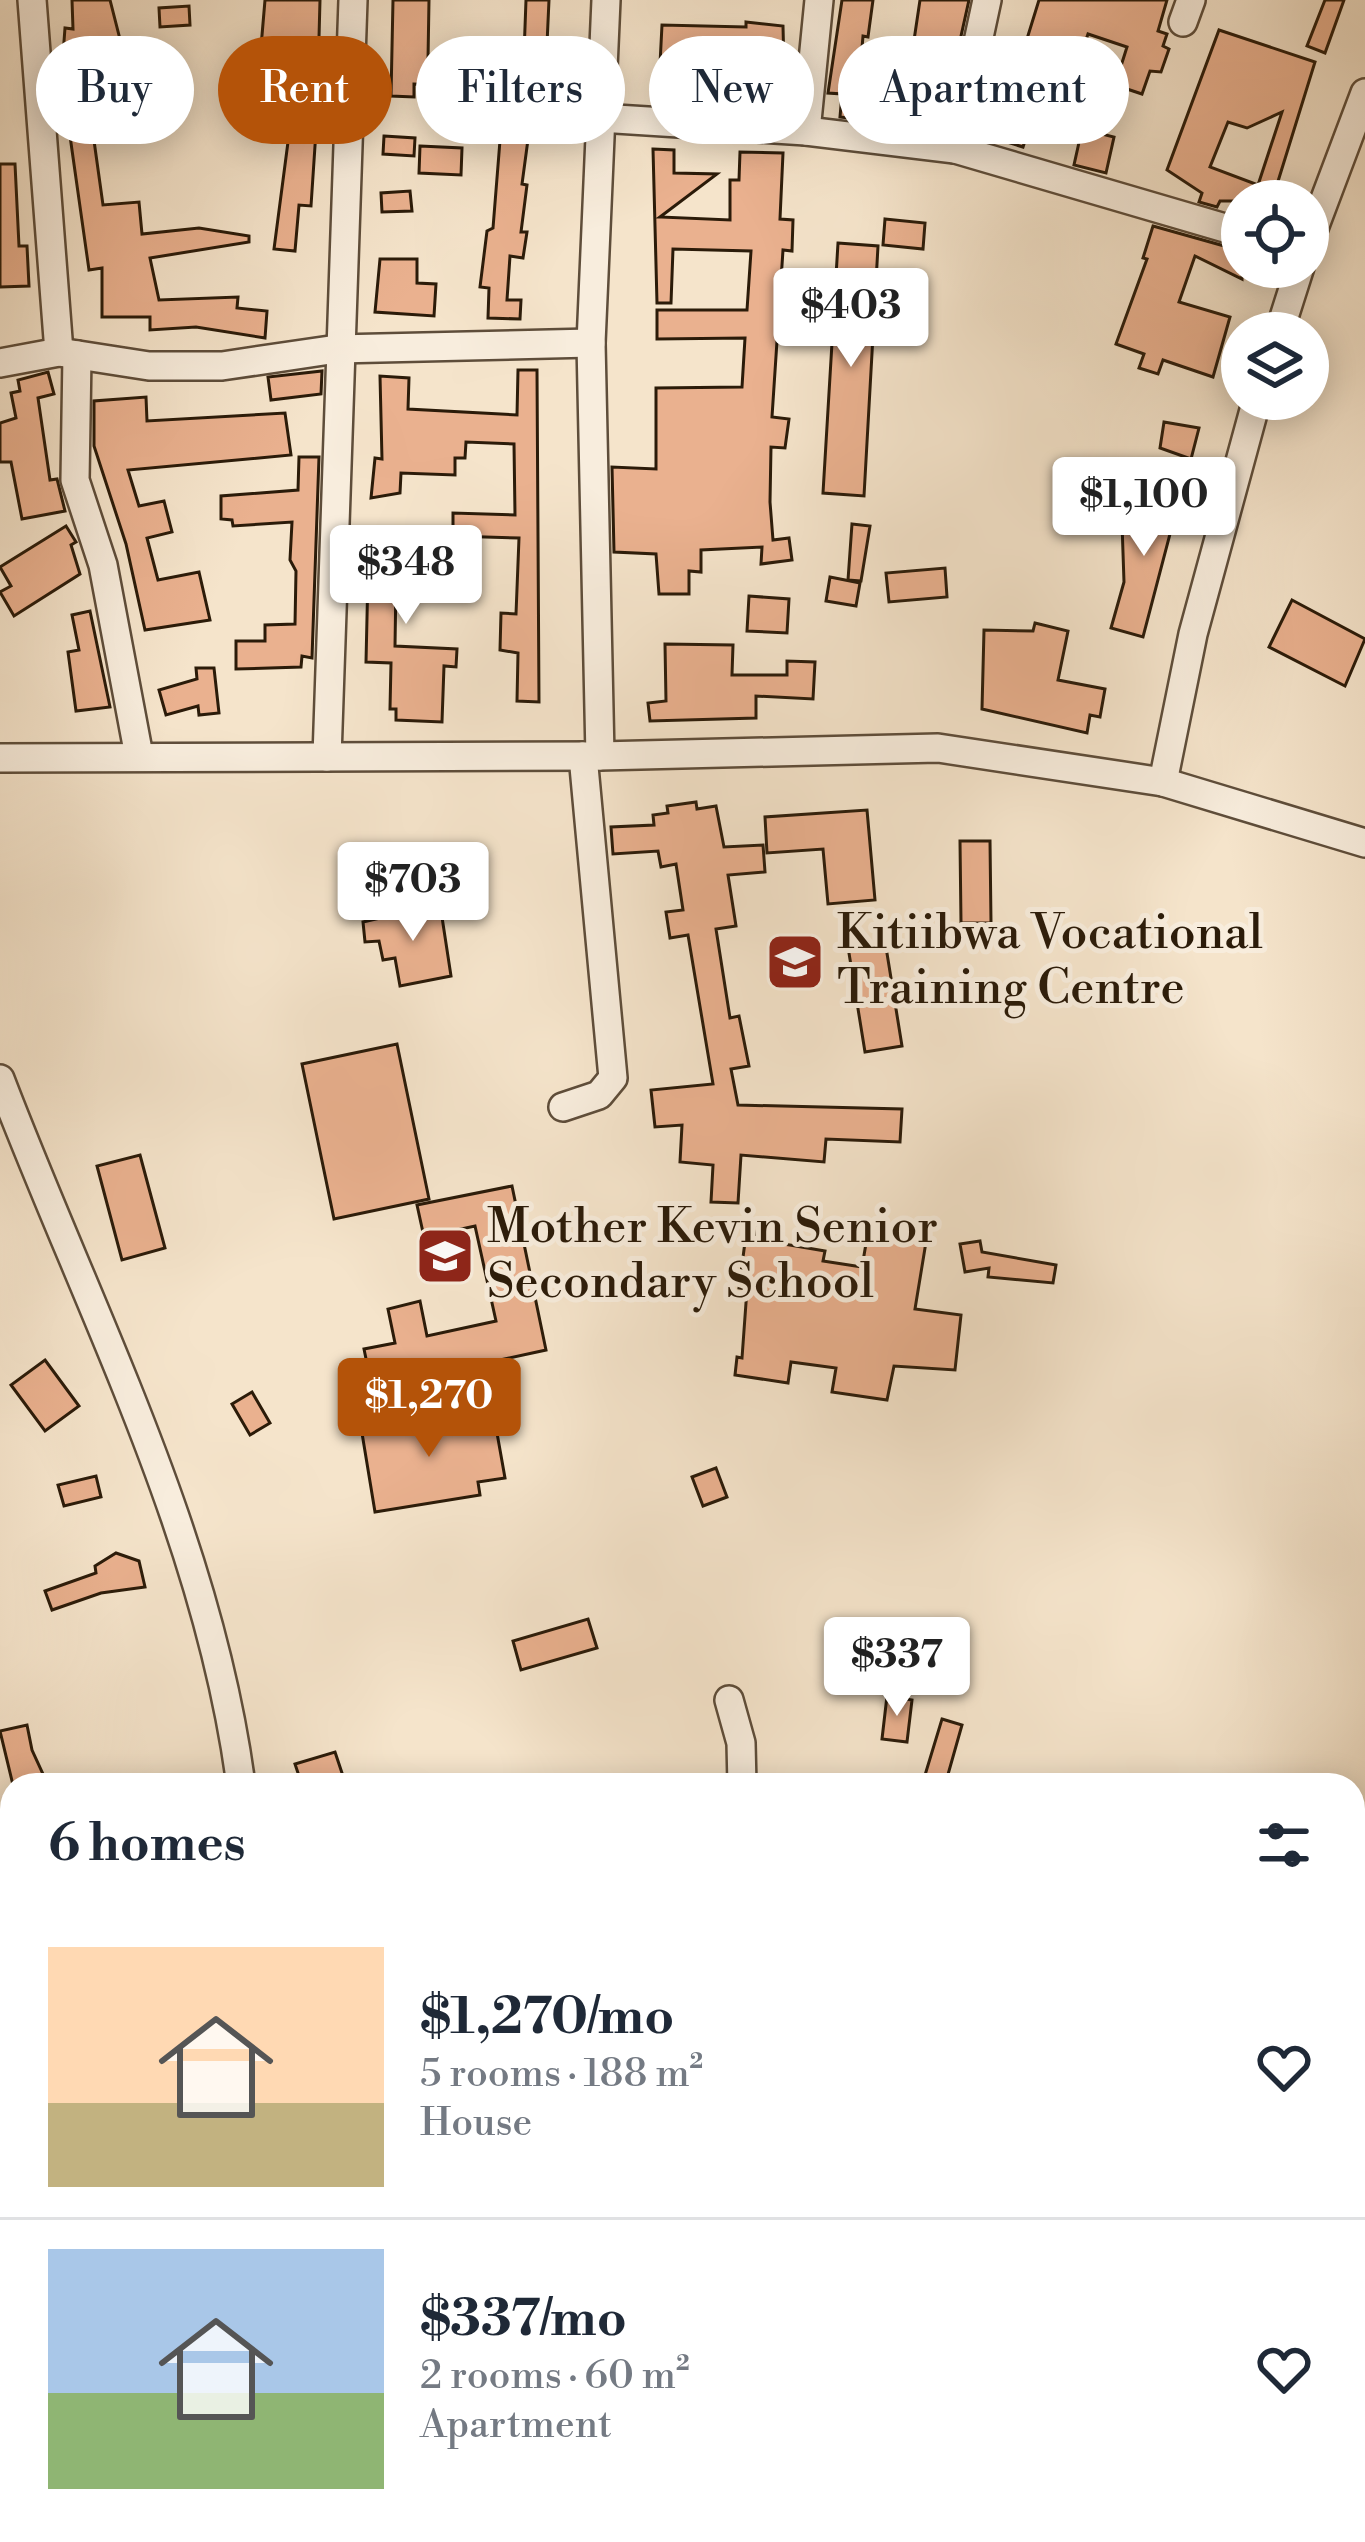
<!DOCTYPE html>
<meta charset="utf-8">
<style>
body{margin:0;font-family:"Libre Bodoni",serif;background:#f6f6f7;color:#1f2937;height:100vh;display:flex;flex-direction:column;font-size:45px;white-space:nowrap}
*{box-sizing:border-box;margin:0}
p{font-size:39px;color:#747a83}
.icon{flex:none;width:66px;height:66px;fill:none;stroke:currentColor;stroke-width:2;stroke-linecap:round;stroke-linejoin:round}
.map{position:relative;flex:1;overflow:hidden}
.side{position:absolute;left:0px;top:1773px;width:1365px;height:771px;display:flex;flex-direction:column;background:#fff;border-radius:36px 36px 0 0;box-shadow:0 6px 30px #0003}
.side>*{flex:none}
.guide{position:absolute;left:36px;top:36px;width:1293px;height:108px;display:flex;gap:24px}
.tools{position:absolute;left:1221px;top:180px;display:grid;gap:24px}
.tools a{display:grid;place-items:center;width:108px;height:108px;border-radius:50%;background:#fff;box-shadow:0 6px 30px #0003;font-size:60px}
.price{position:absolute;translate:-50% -102px;padding:0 27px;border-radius:12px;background:#fff;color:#222;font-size:39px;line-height:78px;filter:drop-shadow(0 3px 6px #0008)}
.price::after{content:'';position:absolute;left:50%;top:72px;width:36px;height:27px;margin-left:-18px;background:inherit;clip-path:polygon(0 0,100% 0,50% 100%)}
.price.on{background:#b45309;color:#fff}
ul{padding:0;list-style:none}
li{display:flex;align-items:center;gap:36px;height:300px;padding:0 48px}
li+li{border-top:3px solid #e0e1e3}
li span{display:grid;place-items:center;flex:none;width:336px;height:240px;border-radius:0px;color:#555}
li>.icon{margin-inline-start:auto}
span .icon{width:144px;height:144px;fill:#fffc;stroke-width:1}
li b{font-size:51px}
h2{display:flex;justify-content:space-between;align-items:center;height:144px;padding:0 48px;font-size:51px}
.chip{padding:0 42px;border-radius:54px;background:#fff;box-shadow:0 6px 30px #0003;font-size:42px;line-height:108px}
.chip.on{background:#b45309;color:#fff}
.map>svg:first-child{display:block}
.building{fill:#eab18f;stroke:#2b1b09;stroke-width:3;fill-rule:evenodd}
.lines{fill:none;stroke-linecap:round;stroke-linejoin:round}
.minor-casing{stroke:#5e4d3a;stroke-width:32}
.minor{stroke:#f8eddd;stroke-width:27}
.labels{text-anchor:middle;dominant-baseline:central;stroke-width:10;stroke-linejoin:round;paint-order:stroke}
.poi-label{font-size:48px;fill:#2b1b09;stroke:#f8eddd;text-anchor:start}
</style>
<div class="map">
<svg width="1365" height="2542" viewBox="0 0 1365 2542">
<rect width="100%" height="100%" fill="#f5e4cb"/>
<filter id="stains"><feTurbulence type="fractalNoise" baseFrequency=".00167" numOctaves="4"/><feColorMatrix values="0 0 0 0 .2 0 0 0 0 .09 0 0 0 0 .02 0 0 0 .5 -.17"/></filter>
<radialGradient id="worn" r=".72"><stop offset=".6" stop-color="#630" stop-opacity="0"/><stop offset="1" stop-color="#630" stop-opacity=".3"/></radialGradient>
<g class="building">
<polygon points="72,0 110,0 124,55 126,76 100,78 103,111 90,112 103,205 139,202 142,234 199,228 249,236 249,242 150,258 159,300 238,297 237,308 267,311 265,338 196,327 150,330 150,317 102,317 102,268 89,270 70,136 63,55 65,28 73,29"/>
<polygon points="265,0 320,0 318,75 304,73 301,112 322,113 321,131 316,131 311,206 299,205 295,251 274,249 288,142 271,140 272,129 239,127 240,102 268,104 272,48 261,47"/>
<polygon points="393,0 429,0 428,60 452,61 451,85 414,84 414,97 391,96"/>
<polygon points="526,0 549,0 544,110 522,109"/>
<polygon points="842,0 873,0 868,37 863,36 856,119 840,117 842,94 828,93"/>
<polygon points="920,0 969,0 957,54 913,47"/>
<polygon points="1039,0 1167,0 1158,31 1167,34 1163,46 1169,49 1161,72 1150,71 1142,94 1115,85 1127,47 1088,34 1075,73 1049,65 1023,147 1007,142 1037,46 1026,42"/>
<polygon points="1325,0 1344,0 1325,53 1307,46"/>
<polygon points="189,6 190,25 160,27 159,8"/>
<polygon points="746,22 783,26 785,110 726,107 728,68 660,64 662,25 746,27"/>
<path d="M 1219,30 L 1315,62 L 1275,191 L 1295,201 L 1220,201 L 1217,207 L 1199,202 L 1202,193 L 1167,170 ZM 1282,112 L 1258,185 L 1210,167 L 1228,122 L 1247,128 Z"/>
<polygon points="896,51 914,53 908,122 890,120"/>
<polygon points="501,128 529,132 522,184 527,185 521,232 527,232 523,258 510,256 507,300 521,300 520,319 488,318 489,288 480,287 487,231 493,228"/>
<polygon points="1082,129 1114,137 1106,173 1074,165"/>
<polygon points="384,136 415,138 414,156 383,154"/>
<polygon points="420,146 462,148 461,175 419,173"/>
<polygon points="653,149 674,150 674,173 717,174 660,217 730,220 730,180 739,180 740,152 783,153 780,219 793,220 792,251 783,250 772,417 789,419 785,448 771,447 770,502 773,540 789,538 792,560 761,564 762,547 701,550 701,572 689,571 689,594 659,594 656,554 614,552 612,467 656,469 656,388 742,387 745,338 657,339 657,310 747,310 751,251 673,249 671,303 657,303"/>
<polygon points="0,164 15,164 19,246 27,246 29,286 0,287"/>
<polygon points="410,191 412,211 382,212 381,193"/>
<polygon points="885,219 925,223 923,249 883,245"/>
<polygon points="1153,226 1242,251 1242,279 1195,256 1179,302 1230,317 1213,377 1163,360 1158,374 1139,368 1144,354 1116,344 1147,259 1143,258"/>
<polygon points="838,243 878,246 864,496 823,493"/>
<polygon points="380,259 417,259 417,283 436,284 434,316 375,312"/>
<polygon points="518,370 537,370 539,702 517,701 518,653 500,650 501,613 516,614 519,538 453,536 453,513 515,515 514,444 466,442 465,458 455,458 455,475 401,473 400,493 371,498 375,458 382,459 380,376 409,378 408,409 517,415"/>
<polygon points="322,371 321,394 271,400 268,377"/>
<polygon points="48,372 54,394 38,398 50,480 57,479 65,511 22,519 11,462 0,462 0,423 16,418 11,393 20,391 18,380"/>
<polygon points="146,397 147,421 285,413 291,455 128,470 139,506 164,501 172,532 147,538 158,580 199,572 210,620 145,630 126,544 94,446 94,401"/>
<polygon points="1164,422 1199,428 1191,459 1160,448"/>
<polygon points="299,457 319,457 312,658 302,656 301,667 236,669 236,641 265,641 265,625 295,624 296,571 290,560 292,522 233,526 232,520 221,519 221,496 298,490"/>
<polygon points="1164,488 1181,492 1143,637 1111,628 1124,582 1122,523 1131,523 1132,500 1160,501"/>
<polygon points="852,524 870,526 861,581 848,580"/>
<polygon points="66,526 76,542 71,545 80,574 14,616 0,592 11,586 0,567"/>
<polygon points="369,529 398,537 397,546 462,548 461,569 427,567 425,583 396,581 395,646 457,649 456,667 444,666 442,722 396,720 396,709 390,709 391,663 366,662"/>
<polygon points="945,568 947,597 889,602 886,573"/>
<polygon points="830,577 860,583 856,606 826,601"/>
<polygon points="749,596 789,599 787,633 747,631"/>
<polygon points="1292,600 1365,639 1345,686 1269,647"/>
<polygon points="90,611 110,707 76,711 68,652 79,650 72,615"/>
<polygon points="1035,623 1068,631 1058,680 1105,689 1100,717 1090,715 1087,733 982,709 984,630 1033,631"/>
<polygon points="665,644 733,645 732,675 787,675 787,661 815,662 813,699 756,696 756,718 650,721 648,703 666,701"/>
<polygon points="196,668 214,668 219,713 199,715 198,706 166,715 159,690 197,679"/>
<polygon points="696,802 697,809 716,806 724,847 763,845 765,872 728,875 736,926 716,929 730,1018 739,1016 749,1066 731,1069 738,1105 902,1109 900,1142 826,1139 824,1162 741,1155 738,1203 711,1202 713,1165 680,1162 682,1125 655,1127 651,1090 713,1084 688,935 670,938 666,912 683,910 676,864 661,867 658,851 613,854 611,827 654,825 653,815 668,813 667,806"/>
<polygon points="867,810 875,900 828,904 823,849 767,853 765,817"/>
<polygon points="960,841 990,841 991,923 961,923"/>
<polygon points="440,904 451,976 400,986 395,958 383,960 379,941 365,942 363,922"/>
<polygon points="885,941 902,1046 865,1052 848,947"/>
<polygon points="397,1044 429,1199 334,1219 302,1064"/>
<polygon points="140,1155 165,1248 122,1260 97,1166"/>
<polygon points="512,1186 546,1350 372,1388 364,1349 395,1343 388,1309 420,1301 427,1336 496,1321 475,1226 424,1237 417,1205"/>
<polygon points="759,1221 781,1225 778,1243 825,1251 823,1261 862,1267 868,1232 926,1242 915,1309 961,1315 955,1370 894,1366 887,1400 832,1392 836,1368 791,1362 788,1383 735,1375 737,1357 742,1358 747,1289 739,1288 745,1242 755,1243"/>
<polygon points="980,1241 982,1252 1056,1265 1053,1283 988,1277 989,1268 965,1272 960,1244"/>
<polygon points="45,1360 79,1406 45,1431 11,1385"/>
<polygon points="252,1392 270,1423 250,1435 232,1404"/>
<polygon points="465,1410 469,1433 497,1433 505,1478 478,1482 480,1495 375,1512 361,1427"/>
<polygon points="716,1468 727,1497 703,1506 692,1477"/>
<polygon points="96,1476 101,1497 64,1506 58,1485"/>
<polygon points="116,1553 139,1561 145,1587 101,1593 52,1610 45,1591 96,1573 95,1566"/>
<polygon points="588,1619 597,1648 521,1670 513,1641"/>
<polygon points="887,1696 912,1700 907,1742 882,1739"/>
<polygon points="942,1719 962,1725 945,1785 922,1785"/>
<polygon points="27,1725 32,1750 48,1785 13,1785 0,1731"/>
<polygon points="335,1752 344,1779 302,1785 295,1764"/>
</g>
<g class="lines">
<defs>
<g id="minor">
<polyline points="32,0 59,352"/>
<polyline points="1183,22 1191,0"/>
<polyline points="600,118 806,131 955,149 1242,233"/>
<polyline points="806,131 819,0"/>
<polyline points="955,149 987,0"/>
<polyline points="1308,244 1365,93"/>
<polyline points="1279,333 1300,267"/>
<polyline points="77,355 75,480 103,565 139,756"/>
<polyline points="0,363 59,352 149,366 222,366 337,349 591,343"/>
<polyline points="600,756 591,343 606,0"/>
<polyline points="327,757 353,0"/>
<polyline points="0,758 600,756 938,748 1163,782 1365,843"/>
<polyline points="1163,782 1193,634 1257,399"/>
<path d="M 0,1079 C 89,1312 208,1535 241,1785"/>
<polyline points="563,1107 599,1095 613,1078 583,756"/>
<polyline points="729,1700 741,1743 742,1785"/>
<polyline points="0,2239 12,2239"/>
<polyline points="1353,2342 1365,2341"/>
<polyline points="152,2542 154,2532"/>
<polyline points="837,2542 851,2532"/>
</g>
</defs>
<use href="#minor" class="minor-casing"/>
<use href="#minor" class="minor"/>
</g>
<defs>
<symbol id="school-square" viewBox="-11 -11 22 22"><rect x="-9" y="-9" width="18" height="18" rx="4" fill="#8f2418" stroke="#f8eddd"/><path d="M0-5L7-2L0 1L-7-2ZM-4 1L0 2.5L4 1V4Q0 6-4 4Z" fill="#fff"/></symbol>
</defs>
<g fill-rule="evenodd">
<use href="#school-square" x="762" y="929" width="66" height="66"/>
<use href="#school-square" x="412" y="1223" width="66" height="66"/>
</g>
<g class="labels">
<g class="poi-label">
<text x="837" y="934">Kitiibwa Vocational<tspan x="837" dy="55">Training Centre</tspan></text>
<text x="487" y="1228">Mother Kevin Senior<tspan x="487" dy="55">Secondary School</tspan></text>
</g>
</g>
<rect width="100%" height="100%" filter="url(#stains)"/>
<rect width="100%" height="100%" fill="url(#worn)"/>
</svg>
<div class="tools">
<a><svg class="icon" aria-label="locate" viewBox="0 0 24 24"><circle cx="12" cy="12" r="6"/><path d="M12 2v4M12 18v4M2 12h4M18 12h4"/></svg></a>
<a><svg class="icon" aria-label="layers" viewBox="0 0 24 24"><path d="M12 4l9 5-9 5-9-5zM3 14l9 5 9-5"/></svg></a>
</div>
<b class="price" style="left:851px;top:370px">$403</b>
<b class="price" style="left:1144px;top:559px">$1,100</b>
<b class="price" style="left:406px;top:627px">$348</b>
<b class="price" style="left:413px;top:944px">$703</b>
<b class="price on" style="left:429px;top:1460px">$1,270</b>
<b class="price" style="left:897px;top:1719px">$337</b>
<div class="guide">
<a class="chip">Buy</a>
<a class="chip on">Rent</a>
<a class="chip">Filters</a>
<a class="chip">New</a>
<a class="chip">Apartment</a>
</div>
<section class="side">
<h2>6 homes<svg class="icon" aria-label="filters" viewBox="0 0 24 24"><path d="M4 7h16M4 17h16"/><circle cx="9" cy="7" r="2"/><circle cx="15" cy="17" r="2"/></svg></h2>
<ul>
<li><span style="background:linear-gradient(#ffd9b3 65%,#c2b280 0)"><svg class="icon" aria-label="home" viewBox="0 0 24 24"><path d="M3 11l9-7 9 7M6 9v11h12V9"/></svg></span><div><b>$1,270/mo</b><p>5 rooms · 188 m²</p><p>House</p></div><svg class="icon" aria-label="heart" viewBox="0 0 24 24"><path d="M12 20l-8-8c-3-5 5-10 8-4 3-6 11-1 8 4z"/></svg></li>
<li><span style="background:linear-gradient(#a9c7e8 60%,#8fb573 0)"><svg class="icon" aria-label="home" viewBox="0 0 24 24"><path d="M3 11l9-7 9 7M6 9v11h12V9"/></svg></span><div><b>$337/mo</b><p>2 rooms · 60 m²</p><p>Apartment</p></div><svg class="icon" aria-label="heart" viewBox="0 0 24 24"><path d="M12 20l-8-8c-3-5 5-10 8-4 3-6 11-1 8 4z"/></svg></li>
</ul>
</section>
</div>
